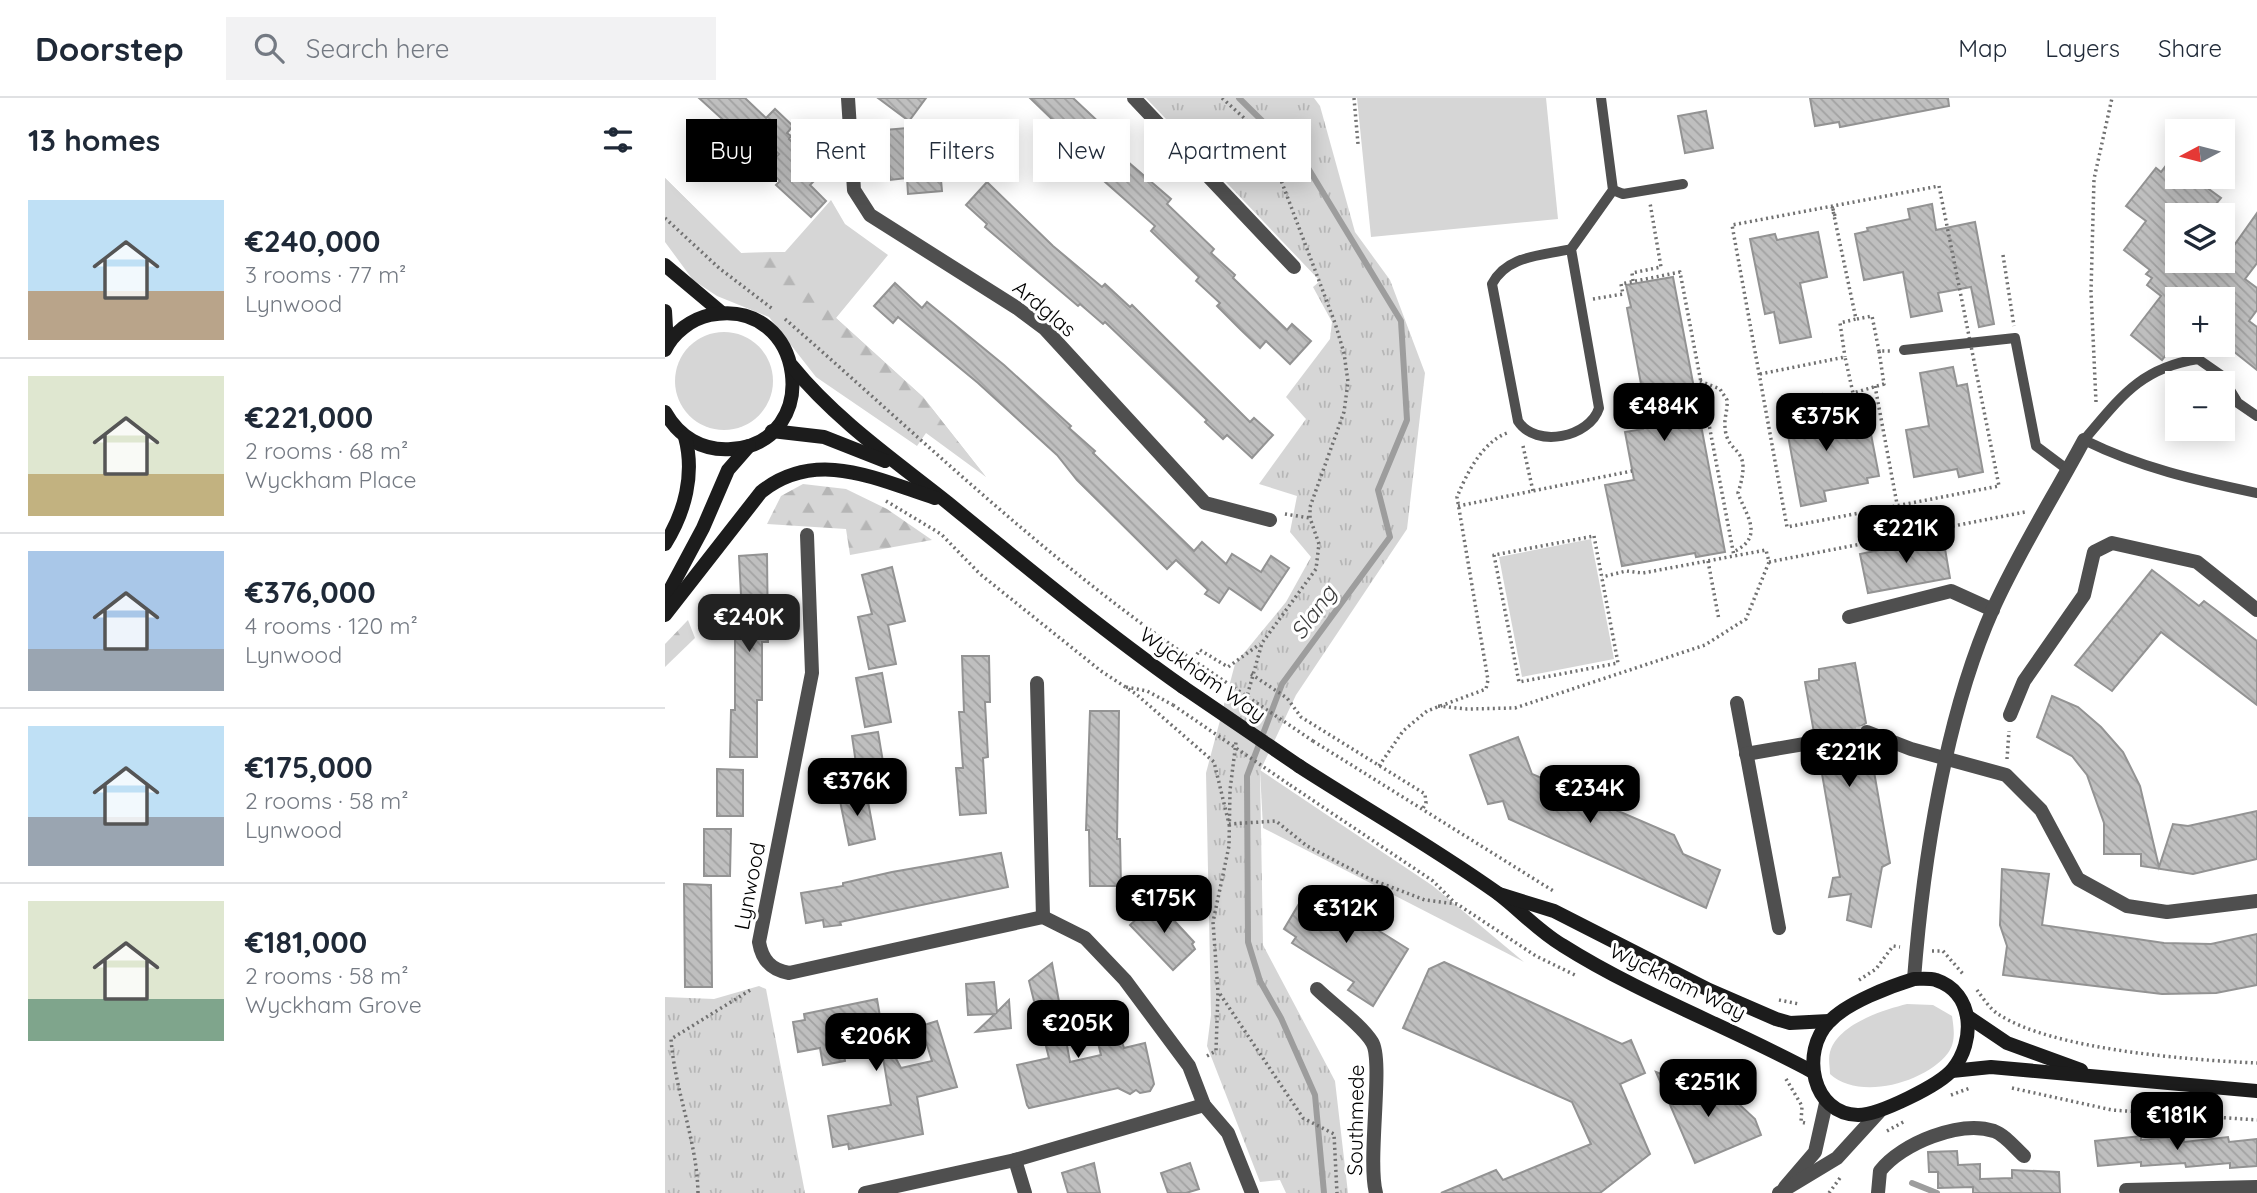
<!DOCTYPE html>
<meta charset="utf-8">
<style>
body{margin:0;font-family:Quicksand,sans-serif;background:#f2f2f3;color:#1f2937;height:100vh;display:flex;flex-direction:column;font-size:26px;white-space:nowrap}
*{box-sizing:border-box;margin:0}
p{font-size:23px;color:#747a83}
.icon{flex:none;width:38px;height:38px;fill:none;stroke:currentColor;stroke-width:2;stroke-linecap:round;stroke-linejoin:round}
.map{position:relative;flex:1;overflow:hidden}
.drawer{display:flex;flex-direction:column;background:#fff;width:665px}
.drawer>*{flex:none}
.banner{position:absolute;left:21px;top:21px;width:665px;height:63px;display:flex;gap:14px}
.needle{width:46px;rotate:263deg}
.buttons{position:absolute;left:1500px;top:21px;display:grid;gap:14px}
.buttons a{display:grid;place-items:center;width:70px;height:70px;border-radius:0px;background:#fff;box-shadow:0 4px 18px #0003;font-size:35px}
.price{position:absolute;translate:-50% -60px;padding:0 16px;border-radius:14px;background:#000;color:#fff;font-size:23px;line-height:46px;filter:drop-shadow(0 2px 4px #0008)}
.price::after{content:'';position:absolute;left:50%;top:42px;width:21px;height:16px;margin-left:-10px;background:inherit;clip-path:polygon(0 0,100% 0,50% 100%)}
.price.current{background:#222;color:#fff}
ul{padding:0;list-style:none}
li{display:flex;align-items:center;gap:21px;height:175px;padding:0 28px}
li+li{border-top:2px solid #e0e1e3}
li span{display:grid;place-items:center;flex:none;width:196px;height:140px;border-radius:0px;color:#555}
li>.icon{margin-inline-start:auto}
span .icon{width:84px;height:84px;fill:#fffc;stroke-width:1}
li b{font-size:30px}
h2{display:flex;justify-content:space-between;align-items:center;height:84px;padding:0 28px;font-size:30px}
.pill{padding:0 24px;border-radius:0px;background:#fff;box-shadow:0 4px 18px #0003;font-size:24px;line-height:63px}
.pill.current{background:#000;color:#fff}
header{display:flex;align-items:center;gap:42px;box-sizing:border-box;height:98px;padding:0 35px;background:#fff;border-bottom:2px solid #e0e1e3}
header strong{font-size:33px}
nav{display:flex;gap:38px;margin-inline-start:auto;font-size:24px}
.search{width:490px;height:63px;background:#f2f2f3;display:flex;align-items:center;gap:18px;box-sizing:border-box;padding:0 24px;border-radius:0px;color:#747a83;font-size:26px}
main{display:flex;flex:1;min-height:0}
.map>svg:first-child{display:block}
.grass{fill:#d6d6d6}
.forest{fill:url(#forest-firs)}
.park{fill:url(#park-tufts)}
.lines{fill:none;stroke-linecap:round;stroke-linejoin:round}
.stream{stroke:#9d9d9d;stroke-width:6}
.building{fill:url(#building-back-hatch);stroke:#939393;stroke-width:2}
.minor-tunnel{stroke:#d9d9d9;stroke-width:14;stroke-dasharray:14 7;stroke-linecap:butt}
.path{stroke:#717171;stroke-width:3.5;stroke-dasharray:2 3.5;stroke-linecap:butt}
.service{stroke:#4f4f4f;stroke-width:10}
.minor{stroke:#4f4f4f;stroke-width:14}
.tertiary{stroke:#4f4f4f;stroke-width:14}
.secondary{stroke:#1c1c1c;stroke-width:14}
.path-bridge{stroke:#717171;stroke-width:3.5;stroke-dasharray:2 3.5;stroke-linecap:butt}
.secondary-bridge{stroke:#1c1c1c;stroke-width:14}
.labels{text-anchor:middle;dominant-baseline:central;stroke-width:6;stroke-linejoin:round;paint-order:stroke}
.street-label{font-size:21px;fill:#000;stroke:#fff}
.water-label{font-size:23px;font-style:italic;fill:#3e3e3e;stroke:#fff}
</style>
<header>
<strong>Doorstep</strong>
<div class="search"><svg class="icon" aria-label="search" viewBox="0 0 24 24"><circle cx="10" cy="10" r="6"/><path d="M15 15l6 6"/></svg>Search here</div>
<nav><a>Map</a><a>Layers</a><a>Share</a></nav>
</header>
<main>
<section class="drawer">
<h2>13 homes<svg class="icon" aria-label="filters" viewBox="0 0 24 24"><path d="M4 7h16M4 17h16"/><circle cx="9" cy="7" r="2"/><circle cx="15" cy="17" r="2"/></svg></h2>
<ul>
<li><span style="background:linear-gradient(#bfe0f5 65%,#b9a48a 0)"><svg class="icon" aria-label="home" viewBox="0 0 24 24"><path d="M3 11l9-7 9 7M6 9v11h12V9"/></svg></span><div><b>€240,000</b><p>3 rooms · 77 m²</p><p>Lynwood</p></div></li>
<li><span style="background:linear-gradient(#dfe7d0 70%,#c2b280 0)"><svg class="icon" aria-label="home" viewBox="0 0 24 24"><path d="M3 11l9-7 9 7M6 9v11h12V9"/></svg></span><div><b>€221,000</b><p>2 rooms · 68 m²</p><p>Wyckham Place</p></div></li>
<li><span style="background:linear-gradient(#a9c7e8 70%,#9aa5b1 0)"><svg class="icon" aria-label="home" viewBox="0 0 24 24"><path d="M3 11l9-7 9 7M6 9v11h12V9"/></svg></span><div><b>€376,000</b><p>4 rooms · 120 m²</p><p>Lynwood</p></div></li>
<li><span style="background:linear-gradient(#bfe0f5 65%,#9aa5b1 0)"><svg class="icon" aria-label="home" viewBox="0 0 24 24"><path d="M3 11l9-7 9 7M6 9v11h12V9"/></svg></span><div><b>€175,000</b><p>2 rooms · 58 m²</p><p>Lynwood</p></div></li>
<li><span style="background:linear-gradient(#dfe7d0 70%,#7fa58c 0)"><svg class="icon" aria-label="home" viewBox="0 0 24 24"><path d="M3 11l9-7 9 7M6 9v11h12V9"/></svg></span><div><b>€181,000</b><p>2 rooms · 58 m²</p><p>Wyckham Grove</p></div></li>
</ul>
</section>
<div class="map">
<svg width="1592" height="1095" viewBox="0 0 1592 1095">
<defs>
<pattern id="forest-firs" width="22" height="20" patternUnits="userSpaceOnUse" patternTransform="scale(1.75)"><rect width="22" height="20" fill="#d6d6d6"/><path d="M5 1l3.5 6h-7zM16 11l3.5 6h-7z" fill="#b6b6b6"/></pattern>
<pattern id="park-tufts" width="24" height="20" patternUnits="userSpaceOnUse" patternTransform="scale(1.75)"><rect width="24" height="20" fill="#d6d6d6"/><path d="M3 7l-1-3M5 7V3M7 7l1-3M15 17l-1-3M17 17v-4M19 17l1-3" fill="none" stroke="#b6b6b6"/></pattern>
<pattern id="building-back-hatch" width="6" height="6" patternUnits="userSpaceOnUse" patternTransform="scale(1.75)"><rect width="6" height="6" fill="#bfbfbf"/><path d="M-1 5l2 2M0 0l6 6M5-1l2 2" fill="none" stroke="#a2a2a2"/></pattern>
</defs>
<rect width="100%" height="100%" fill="#fff"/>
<g class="grass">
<polygon points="692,0 881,0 893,121 706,139"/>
<polygon points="0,80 76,155 120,154 166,102 180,126 223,157 171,220 258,299 321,379 261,335 252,348 151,279 104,219 52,198 28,182 0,144"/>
<circle cx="59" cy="283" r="49"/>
<polygon points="926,441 949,561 857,579 834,459"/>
<polygon points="595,672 768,788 859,864 598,730"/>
<path d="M 1242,906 L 1268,907 L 1287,918 C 1289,931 1291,944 1283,955 C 1260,985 1194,1003 1165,976 C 1165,969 1163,961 1165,954 C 1173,926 1218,912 1242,906 Z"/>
</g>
<g class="forest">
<polygon points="0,80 76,155 120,154 171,220 258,299 321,379 258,319 226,300 0,95"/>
<polygon points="138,386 181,391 222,411 267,442 185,457 181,431 102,426 116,398"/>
<polygon points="23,522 30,540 0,569 0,546"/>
</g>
<g class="park">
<polygon points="481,0 649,0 655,8 690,134 725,182 760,275 742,431 631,597 595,673 598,847 670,983 683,1095 621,1095 615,1082 595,1084 542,948 546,917 541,675 570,566 621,504 646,459 625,434 632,398 594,386 641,321 621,299 665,241 667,224 648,189 655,183"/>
<polygon points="94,888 101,891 140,1095 0,1095 0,899 49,901"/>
</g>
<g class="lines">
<g class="stream">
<polyline points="574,0 640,65 736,223 742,322 713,392 725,439 617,586 582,678 583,844 595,883 616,920 650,997 659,1095"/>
<polyline points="1247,1085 1272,1095"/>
</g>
</g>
<g class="building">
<polygon points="34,0 80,0 101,20 110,11 128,28 122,35 126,38 124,41 146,62 139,68 152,80 145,87 161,103 146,119 111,87 115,83 101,69 114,56 85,30 77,39"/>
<polygon points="213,0 261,0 244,23"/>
<polygon points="365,0 408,0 438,28 435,32 458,53 455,57 506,101 502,106 549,151 546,155 570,177 568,180 622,232 627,226 646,243 625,266 601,243 595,250 576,232 552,208 555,205 531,183 534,179 486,133 490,128 440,84 443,81 419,59 422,55"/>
<polygon points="1145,0 1283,0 1284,8 1175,29 1174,24 1150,28"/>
<polygon points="1041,13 1048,50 1020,55 1013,18"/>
<polygon points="242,30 244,51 273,48 277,93 243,96 242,80 225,82 220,32"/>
<polygon points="1512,53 1512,79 1548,79 1541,89 1556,100 1542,117 1512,117 1512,163 1558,163 1592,115 1592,165 1580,181 1592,190 1592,212 1584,223 1592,229 1592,272 1558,245 1558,201 1512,201 1512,243 1497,262 1466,237 1496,198 1482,187 1487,180 1481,176 1485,172 1459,152 1481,123 1461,108 1491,70 1496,74"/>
<polygon points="322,84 388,148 437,189 440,186 465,209 467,207 585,324 589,320 608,337 587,360 562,337 558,341 540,324 542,322 440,224 438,226 415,206 413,208 320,129 322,126 301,107"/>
<polygon points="1267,106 1271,132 1310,124 1329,226 1314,229 1306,189 1273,195 1277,213 1246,219 1238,174 1199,182 1190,136 1203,133 1202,130 1245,121 1243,111"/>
<polygon points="1153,134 1162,179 1135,185 1146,239 1115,245 1109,214 1100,216 1085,141 1110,136 1112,142"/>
<polygon points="1008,179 1060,454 1031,459 1030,455 957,468 940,387 969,382 960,334 978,331 970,287 976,286 962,210 966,209 961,187"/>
<polygon points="230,185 257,210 262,204 339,267 406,328 404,330 430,353 428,355 529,453 537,444 561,466 567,456 596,474 606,458 624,470 596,512 564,490 554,505 540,496 543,492 511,462 502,471 412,382 392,357 313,285 233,219 228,225 209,208"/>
<polygon points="1288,269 1292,288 1302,286 1318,374 1294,379 1292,371 1249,379 1241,332 1264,328 1255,275"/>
<polygon points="1157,296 1165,339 1205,331 1214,378 1202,380 1203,385 1159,393 1161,403 1136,408 1120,321 1131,319 1128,301"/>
<polygon points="1278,439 1285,480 1203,495 1195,456"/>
<polygon points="102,456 103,544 97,544 97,602 92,602 92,659 65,659 66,612 70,612 70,517 77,517 74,458"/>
<polygon points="227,469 240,523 223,527 231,566 204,571 193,519 207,516 197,477"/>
<polygon points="1487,472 1534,508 1539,503 1592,543 1592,607 1496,534 1447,593 1410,567"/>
<polygon points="297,558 324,558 325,604 320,604 323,659 318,660 321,715 295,717 291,670 298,670 294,614 299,614"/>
<polygon points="1190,565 1201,625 1193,630 1193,636 1204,645 1225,765 1217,769 1206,829 1182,822 1186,796 1164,799 1168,780 1175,779 1153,653 1161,643 1158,637 1149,635 1140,584 1154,582 1154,571"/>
<polygon points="217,575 226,624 200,629 191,580"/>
<polygon points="1387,598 1413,609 1436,629 1458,654 1475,688 1494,769 1508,726 1523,728 1592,713 1592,761 1528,776 1476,768 1476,756 1439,756 1439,725 1422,677 1407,658 1372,639"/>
<polygon points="425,613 454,613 452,741 455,741 456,788 425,788 424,732 421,732"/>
<polygon points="213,634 221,682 194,686 187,638"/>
<polygon points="853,639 867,676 1009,737 1018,756 1055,772 1041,810 844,721 838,703 823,706 805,657"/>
<polygon points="52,671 78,672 78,718 52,718"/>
<polygon points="201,693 210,741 184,747 174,698"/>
<polygon points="39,731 66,731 65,778 39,778"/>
<polygon points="336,755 343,789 175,824 176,827 159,829 158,822 141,825 136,795 178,788 178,785 227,774"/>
<polygon points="1337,771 1384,776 1377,827 1499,845 1546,846 1592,836 1592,887 1551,895 1497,896 1338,877 1342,848 1335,827"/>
<polygon points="19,786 46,787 47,889 20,889"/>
<polygon points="644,789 743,851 708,908 683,892 689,884 627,845 631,839 619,831"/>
<polygon points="491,803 529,844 527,846 530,851 508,872 465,827"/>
<polygon points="779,864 957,946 966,942 980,975 955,986 985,1056 935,1095 776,1095 831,1072 838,1082 926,1046 907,1004 738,930 764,871"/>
<polygon points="387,865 405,964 436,957 433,945 456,941 459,950 480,945 489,986 485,993 475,995 471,992 465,996 453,990 364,1010 362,1007 352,967 384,960 377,933 394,929 369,903 364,883"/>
<polygon points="329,884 332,914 344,902 346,930 311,934 330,916 303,917 301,886"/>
<polygon points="212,901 218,936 236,970 267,963 256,928 272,923 292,989 252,999 258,1036 184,1051 183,1046 168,1049 163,1018 226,1007 214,936 177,944 180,963 158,967 155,950 133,954 128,924 140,922 139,916"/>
<polygon points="991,974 1074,1006 1090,1021 1096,1037 1030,1065"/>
<polygon points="1476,1038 1476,1042 1518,1038 1519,1044 1563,1039 1564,1044 1592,1041 1592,1068 1565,1070 1565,1065 1521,1069 1520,1065 1476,1068 1476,1064 1433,1068 1430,1043"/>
<polygon points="1292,1053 1293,1067 1315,1066 1315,1081 1347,1080 1347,1072 1394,1074 1395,1095 1308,1095 1308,1089 1273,1090 1273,1074 1264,1074 1263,1054"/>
<polygon points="429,1065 435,1095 403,1095 397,1075"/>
<polygon points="525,1065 534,1091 521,1095 503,1095 496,1075"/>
</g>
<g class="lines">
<polyline class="minor-tunnel" points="1151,644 1202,634"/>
<g class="path">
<polyline points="557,0 588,28 605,53 670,225 679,255 683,284 679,314 645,409 645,420 654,446 651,471 597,545 579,609"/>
<polyline points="689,0 693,46"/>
<polygon points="1274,88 1334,388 1122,429 1067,127"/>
<polyline points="1170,118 1167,108 1191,221 1175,225 1180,259"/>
<polyline points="0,120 54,170 109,212"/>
<polyline points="1338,157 1349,228"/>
<polyline points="968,183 967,175 996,169 985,105"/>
<polyline points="928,201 958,196 956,186 1015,174 1069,458"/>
<path d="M 120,221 C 254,338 381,462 528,562 L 535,552 L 563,569 L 595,546"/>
<polyline points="1192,221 1207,218 1214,253"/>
<polyline points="1095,276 1180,259 1188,295 1219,286 1214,253 1227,253"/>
<path d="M 1035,283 L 1055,291 L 1062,302 C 1063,311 1059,320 1060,329 C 1062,360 1089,345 1073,395 C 1080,416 1101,439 1068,454"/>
<polyline points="1210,288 1232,406"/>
<polyline points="1431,304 1426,194 1429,81 1447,0"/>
<polyline points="858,348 868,393"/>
<polyline points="221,403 276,436 315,476 436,573 471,596 549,664 564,726 611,723 642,748 705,781 760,802 792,806 871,858 910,877"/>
<polyline points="793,408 967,373"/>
<polyline points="620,416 645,420"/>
<polygon points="929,438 953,565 854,584 829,457"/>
<polyline points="1043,463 1054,522"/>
<polyline points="1104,464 1360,414"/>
<polyline points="586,576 622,600 636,619 760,696 761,705 757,712"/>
<polyline points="461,589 482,593 508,607"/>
<polyline points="773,608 802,611 850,610 1040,547 1081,521 1104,464 1101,452 978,475 961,473 937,479"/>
<polyline points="648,643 890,794"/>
<polyline points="1342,661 1344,633"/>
<path d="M 714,668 L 738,633 L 762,613 L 821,591 L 823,582 L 792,399 C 802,375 818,342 845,334"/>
<polyline points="625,687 768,783 790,805"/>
<polyline points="1267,853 1278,853 1298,876"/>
<polyline points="1194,882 1211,871 1228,848 1235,849"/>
<path d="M 1312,892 C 1318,900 1325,911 1333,916 C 1387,952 1526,962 1592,965"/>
<polyline points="555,896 638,1020 669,1036 672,1095"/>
<polyline points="1114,902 1134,906"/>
<polyline points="542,958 551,953 553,894 548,824 564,748 565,692 571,644"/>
<polyline points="1121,981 1137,1008 1136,1024 1140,1025"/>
<polyline points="1347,990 1447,1012 1592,1022"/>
<polyline points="1286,997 1305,990"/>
<polyline points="1222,1033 1240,1023"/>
<path d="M 33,1095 C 32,1042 10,994 6,941 L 87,891"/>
<polyline points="1164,1095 1175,1080"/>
</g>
<g class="service">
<polyline points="948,92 958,96 1018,86"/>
<path d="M 906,151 L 934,310 C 925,339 871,351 853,323 L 827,186 C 842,157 876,158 906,151 L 948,92 L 936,0"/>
<polyline points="1239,252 1350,240 1371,348 1403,372"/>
<path d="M 1592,318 L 1573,305 L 1556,277 L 1533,261 C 1475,270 1455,300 1419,342 C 1476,370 1530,382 1592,395"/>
</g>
<g class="minor">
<polyline points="183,0 189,92 205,117 352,210 380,231 540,405 605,422"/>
<polyline points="469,0 629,169"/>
<path d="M 142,437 L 147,575 L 94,844 C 97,862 106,872 124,875 L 378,819 L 420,840 L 460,882 L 524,968 L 539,1007 L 563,1035 L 587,1095"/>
<polyline points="1184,519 1286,493 1328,512"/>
<polyline points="372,585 378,819"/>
<polyline points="1072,605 1114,830"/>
<polyline points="1345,617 1359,583 1419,497 1429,454 1447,445 1532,464 1592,512"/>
<polyline points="1202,634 1246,651 1341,677 1376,712 1413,781 1462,808 1502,814 1592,803"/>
<polyline points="1081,656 1151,644"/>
<path d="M 1249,881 C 1258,764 1280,619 1328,511 C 1354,453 1389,398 1419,342"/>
<path d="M 652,891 C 667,906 696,926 707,944 C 719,962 702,1062 711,1095"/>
<polyline points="350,1062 360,1095"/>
<polyline points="1461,1092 1592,1089"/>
<polyline points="200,1095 350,1062 539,1007"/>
<path d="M 1213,1095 L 1215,1073 C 1237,1045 1295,1022 1329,1033 C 1340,1037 1350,1050 1359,1058"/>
</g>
<g class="tertiary">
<polyline points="1120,1089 1150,1054 1161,1005"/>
<polyline points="1114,1095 1172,1060 1214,1014"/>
</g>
<g class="secondary">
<polyline points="0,167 57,215"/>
<polyline points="0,213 2,247"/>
<path d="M 0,252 C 8,235 26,221 45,217 C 142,198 159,346 66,351 C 37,353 14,339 0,314"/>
<path d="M 127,268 C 171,322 229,362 283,405 C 360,468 436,531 518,589"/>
<polyline points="107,333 159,339 220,363"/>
<path d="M 0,446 C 20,414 30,376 20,339"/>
<polyline points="0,501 38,430 63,372 84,348"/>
<path d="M 0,517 L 96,394 C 151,350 211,381 270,400"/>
<path d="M 634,668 C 699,710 768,749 831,794 C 854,811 872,832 897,847 C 976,897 1065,929 1148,974"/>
<polyline points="834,796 889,813 1044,892 1111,921 1125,925 1164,923"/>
<path d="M 1249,881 C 1256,881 1264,880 1271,882 C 1310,895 1310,944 1288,971 C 1275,987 1214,1017 1193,1017 C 1147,1016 1135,954 1164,924 C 1181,905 1226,888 1249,881 Z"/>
<polyline points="1302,918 1342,945 1416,972"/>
<polyline points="1287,973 1326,969 1592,993"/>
</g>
<g class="path-bridge">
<polyline points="528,562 648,643"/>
<polyline points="508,607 625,687"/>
</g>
<polyline class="secondary-bridge" points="518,589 634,668"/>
</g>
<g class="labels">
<g class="street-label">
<text transform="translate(380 210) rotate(40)">Ardglas</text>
<text transform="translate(538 576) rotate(35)">Wyckham Way</text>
<text transform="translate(84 788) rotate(-79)">Lynwood</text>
<text transform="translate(1013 883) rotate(26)">Wyckham Way</text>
<text transform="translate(690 1022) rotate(-89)">Southmede</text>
</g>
<g class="water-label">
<text transform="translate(648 514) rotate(-54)">Slang</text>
</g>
</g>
</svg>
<div class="buttons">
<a><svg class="needle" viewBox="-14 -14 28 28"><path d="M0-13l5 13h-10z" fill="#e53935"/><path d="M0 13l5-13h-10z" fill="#747a83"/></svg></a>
<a><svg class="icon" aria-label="layers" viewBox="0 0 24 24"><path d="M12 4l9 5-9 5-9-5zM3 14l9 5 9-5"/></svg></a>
<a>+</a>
<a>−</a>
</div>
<b class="price" style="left:999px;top:345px">€484K</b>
<b class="price" style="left:1161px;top:355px">€375K</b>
<b class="price" style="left:1241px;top:467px">€221K</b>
<b class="price current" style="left:84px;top:556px">€240K</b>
<b class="price" style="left:1184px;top:691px">€221K</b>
<b class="price" style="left:192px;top:720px">€376K</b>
<b class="price" style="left:925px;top:727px">€234K</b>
<b class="price" style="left:499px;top:837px">€175K</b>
<b class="price" style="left:681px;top:847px">€312K</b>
<b class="price" style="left:413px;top:962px">€205K</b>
<b class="price" style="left:211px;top:975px">€206K</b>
<b class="price" style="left:1043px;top:1021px">€251K</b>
<b class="price" style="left:1512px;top:1054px">€181K</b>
<div class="banner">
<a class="pill current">Buy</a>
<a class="pill">Rent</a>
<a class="pill">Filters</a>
<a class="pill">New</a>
<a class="pill">Apartment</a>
</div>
</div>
</main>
